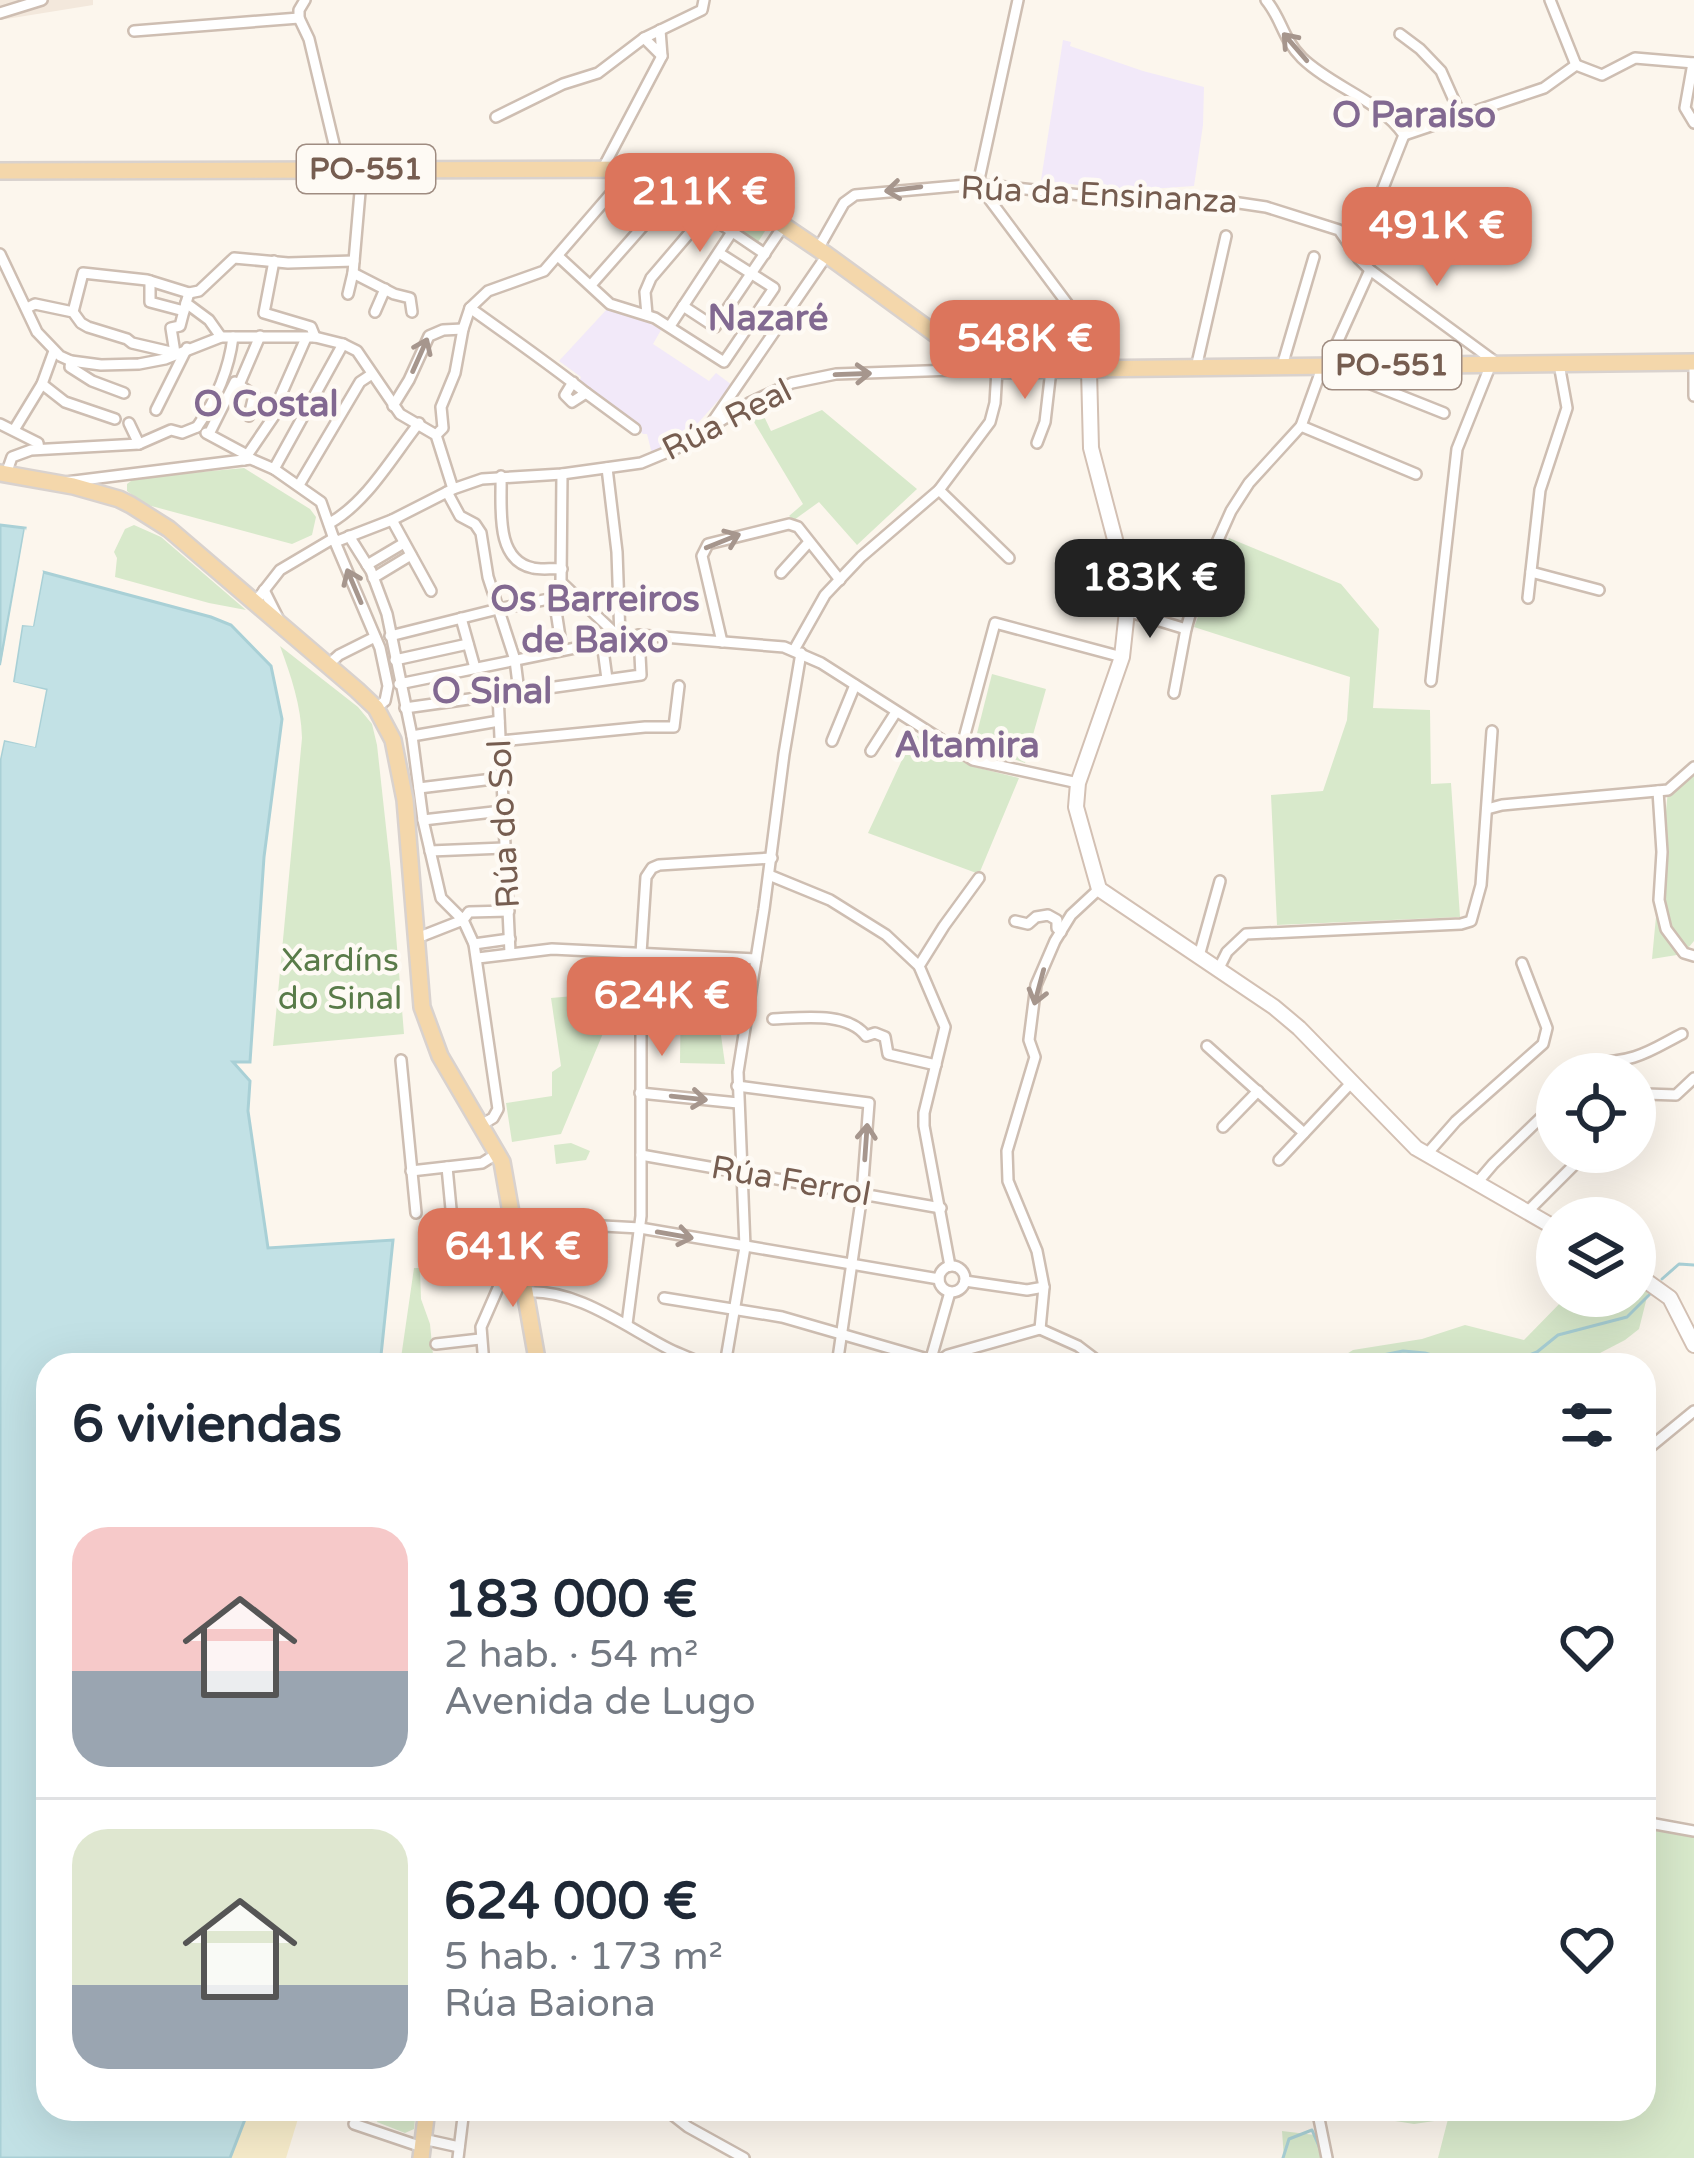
<!DOCTYPE html>
<html lang="es">
<meta charset="utf-8">
<style>
body{margin:0;font-family:"Varela Round",sans-serif;background:#f6f6f7;color:#1f2937;height:100vh;display:flex;flex-direction:column;font-size:45px;white-space:nowrap}
*{box-sizing:border-box;margin:0}
p{font-size:39px;color:#747a83}
.icon{flex:none;width:66px;height:66px;fill:none;stroke:currentColor;stroke-width:2;stroke-linecap:round;stroke-linejoin:round}
.map{position:relative;flex:1;overflow:hidden}
.panel{position:absolute;left:36px;top:1353px;width:1620px;height:768px;display:flex;flex-direction:column;background:#fff;border-radius:36px;box-shadow:0 12px 48px #0002}
.panel>*{flex:none}
.controls{position:absolute;left:1536px;top:1053px;display:grid;gap:24px}
.controls a{display:grid;place-items:center;width:120px;height:120px;border-radius:50%;background:#fff;box-shadow:0 12px 48px #0002;font-size:60px}
.price{position:absolute;translate:-50% -102px;padding:0 27px;border-radius:24px;background:#dc755c;color:#fff;font-size:39px;line-height:78px;filter:drop-shadow(0 3px 6px #0008)}
.price::after{content:'';position:absolute;left:50%;top:72px;width:36px;height:27px;margin-left:-18px;background:inherit;clip-path:polygon(0 0,100% 0,50% 100%)}
.price.on{background:#222;color:#fff}
ul{padding:0;list-style:none}
li{display:flex;align-items:center;gap:36px;height:300px;padding:0 36px}
li+li{border-top:3px solid #e0e1e3}
li span{display:grid;place-items:center;flex:none;width:336px;height:240px;border-radius:36px;color:#555}
li>.icon{margin-inline-start:auto}
span .icon{width:144px;height:144px;fill:#fffc;stroke-width:1}
li b{font-size:51px}
h2{display:flex;justify-content:space-between;align-items:center;height:144px;padding:0 36px;font-size:51px}
.map>svg:first-child{display:block}
.residential{fill:#f3e8dc}
.education{fill:#f2e9f9}
.green{fill:#d8e9cb}
.sand{fill:#f8edcb}
.water{fill:#c2e1e5;stroke:#a9d0d6;stroke-width:3}
.pier{fill:#fcf6ed}
.lines{fill:none;stroke-linecap:round;stroke-linejoin:round}
.stream{stroke:#a9d0d6;stroke-width:3}
.street-casing{stroke:#cebeb2;stroke-width:14}
.secondary-casing{stroke:#d3c0b3;stroke-width:18}
.primary-casing{stroke:#d9d2ce;stroke-width:20}
.street{stroke:#fff;stroke-width:9}
.secondary{stroke:#fff;stroke-width:14}
.primary{stroke:#f4d7ab;stroke-width:15}
.oneway{stroke:#a6968d}
.labels{text-anchor:middle;dominant-baseline:central;stroke-width:9;stroke-linejoin:round;paint-order:stroke}
.shield{fill:#fefaf4;stroke:#9f8c81;stroke-width:3}
.shield-label{font-size:30px;font-weight:bold;fill:#765d50}
.street-label{font-size:33px;fill:#765d50;stroke:#fefaf4}
.park-label{font-size:33px;fill:#597b49;stroke:#fefaf4}
.neighbourhood-label{font-size:36px;font-weight:bold;fill:#826991;stroke:#fefaf4}
</style>
<div class="map">
<svg width="1694" height="2158" viewBox="0 0 1694 2158">
<rect width="100%" height="100%" fill="#fcf6ed"/>
<polygon class="residential" points="0,0 93,0 93,5 0,20"/>
<g class="education">
<polygon points="1063,40 1071,42 1070,46 1143,71 1204,87 1203,125 1194,186 1121,191 1041,180"/>
<polygon points="608,308 639,315 661,330 653,344 709,381 716,373 732,385 689,433 652,454 647,434 643,434 618,411 578,383 581,377 559,361"/>
</g>
<g class="green">
<polygon points="727,201 767,228 758,242 718,216"/>
<polygon points="759,406 771,431 822,410 917,489 857,545 819,502 794,520 789,516 803,504 748,412"/>
<polygon points="244,468 310,509 316,517 312,535 292,544 144,504 127,491 127,484 135,478"/>
<polygon points="134,525 161,537 246,610 209,603 115,577 117,558 114,552 125,529"/>
<polygon points="1229,538 1341,584 1379,629 1373,708 1430,710 1431,784 1451,783 1460,917 1277,925 1271,795 1323,791 1347,720 1350,677 1194,627"/>
<path d="M 280,646 L 358,707 L 372,724 L 377,745 L 391,873 L 404,1034 L 273,1046 L 302,738 C 301,705 291,676 280,646 Z"/>
<polygon points="992,674 1046,689 1025,763 974,745"/>
<polygon points="914,734 971,766 1019,778 979,874 868,833"/>
<polygon points="1694,767 1694,941 1683,954 1652,959 1668,790"/>
<polygon points="584,980 626,983 628,1006 614,1007 561,1134 512,1142 506,1103 552,1096 552,1072 561,1066 551,998 585,995"/>
<polygon points="681,989 715,992 725,1064 680,1063"/>
<polygon points="571,1143 590,1151 586,1160 556,1164 554,1145"/>
<polygon points="414,1268 420,1268 421,1299 430,1324 434,1365 400,1365"/>
<polygon points="1638,1286 1648,1293 1639,1329 1625,1340 1577,1365 1329,1365 1353,1350 1422,1339 1465,1325 1524,1340 1567,1296 1590,1296 1616,1304 1626,1296 1635,1296 1635,1288"/>
<polygon points="1654,1824 1694,1831 1694,2158 1438,2158 1448,2119 1414,2124 1370,2117 1374,2109 1644,2109 1644,1863"/>
<polygon points="381,2109 416,2109 414,2129 405,2133 377,2122"/>
<polygon points="1282,2131 1323,2136 1334,2158 1284,2158"/>
</g>
<polygon class="sand" points="221,2109 301,2109 286,2158 201,2158"/>
<g class="water">
<polygon points="0,525 25,528 0,665"/>
<polygon points="43,572 211,617 231,625 271,666 282,719 264,857 250,1062 233,1062 250,1081 248,1111 268,1248 393,1240 380,1365 48,1365 48,2109 249,2109 230,2158 0,2158 0,759 4,740 35,746 46,690 13,683 22,625 33,625"/>
</g>
<g class="pier">
<polygon points="25,528 29,538 6,666 0,671"/>
<polygon points="41,566 43,572 33,626 22,625 13,682 46,690 35,747 4,740 0,759 0,735 30,740 39,694 11,689 7,683 16,623 20,619 28,619 37,570"/>
</g>
<g class="lines">
<g class="stream">
<polyline points="1662,1279 1679,1264 1694,1265"/>
<polyline points="1363,1365 1378,1356 1403,1351 1425,1353 1451,1361 1517,1360 1537,1352 1558,1335 1627,1317 1651,1293"/>
<polyline points="1283,2158 1289,2139 1312,2130 1321,2151"/>
</g>
<defs>
<g id="street">
<polyline points="305,0 299,10 299,18 309,39 340,169"/>
<polyline points="1018,0 978,184 1081,322 1105,370"/>
<path d="M 1266,0 C 1282,19 1282,38 1302,58 C 1332,87 1380,100 1404,135"/>
<polyline points="1550,0 1576,65"/>
<polyline points="0,13 42,0"/>
<polyline points="134,31 299,18"/>
<polyline points="1400,34 1420,49 1441,71 1461,116"/>
<polyline points="644,38 662,56 660,30"/>
<polyline points="1693,63 1685,108 1694,123"/>
<polyline points="496,117 563,84 598,73 644,38 702,10 704,0"/>
<polyline points="1404,135 1544,88 1576,65 1602,75 1635,58 1694,63"/>
<polyline points="603,168 662,56"/>
<polyline points="706,214 765,254"/>
<polyline points="1347,239 1374,211 1404,135"/>
<polyline points="818,249 844,203 855,195 978,184 1127,200 1212,199 1266,207 1339,230 1359,259 1370,270 1498,364"/>
<polyline points="0,254 37,332 60,356 71,361 101,365 139,364 165,359 221,337 315,337 343,344 357,351 400,414 436,435 453,489"/>
<polyline points="559,257 610,304 655,318 724,362 774,288 719,253"/>
<polyline points="274,261 264,313 311,327 315,337"/>
<polyline points="353,273 394,294 410,298 412,312"/>
<polyline points="150,281 150,302 184,311"/>
<polyline points="591,285 690,173"/>
<polyline points="189,293 199,291 234,258 288,263 354,261"/>
<polyline points="348,294 353,273 362,169"/>
<polyline points="683,306 715,327 784,225"/>
<polyline points="27,308 35,304 73,312 81,323 88,327 127,339 132,343 175,353"/>
<path d="M 470,308 C 509,336 548,363 586,393 L 572,402 L 565,395 L 573,382"/>
<polyline points="73,312 83,273 147,280 189,293 186,303 209,320 221,337"/>
<polyline points="375,312 385,289"/>
<polyline points="647,315 645,292 651,278 728,188"/>
<polyline points="670,326 732,232"/>
<polyline points="175,353 171,328 180,326 186,303"/>
<polyline points="71,361 70,367 92,381 124,393"/>
<polyline points="1694,362 1694,396"/>
<polyline points="1327,365 1370,270"/>
<polyline points="1351,365 1351,376 1444,413"/>
<polyline points="1282,366 1314,257"/>
<polyline points="1196,368 1226,236"/>
<polyline points="42,384 65,402 115,419"/>
<polyline points="239,385 254,395 249,416"/>
<polyline points="586,393 635,429"/>
<polyline points="393,406 409,380 429,336 443,330 463,329"/>
<polyline points="156,410 187,348"/>
<polyline points="129,423 139,444"/>
<polyline points="0,424 38,443 39,449"/>
<polyline points="711,424 827,255"/>
<polyline points="1301,426 1416,474"/>
<path d="M 197,427 C 216,400 229,369 233,337"/>
<polyline points="14,430 42,384 54,351"/>
<polyline points="206,433 247,455"/>
<polyline points="209,434 235,382 239,385 260,336"/>
<polyline points="436,435 443,428 441,407 455,373 463,329 470,308 488,291 544,271 620,183 629,168"/>
<polyline points="1037,443 1045,422 1051,370"/>
<polyline points="244,460 276,413 280,397 306,338"/>
<polyline points="607,468 617,552 620,638"/>
<polyline points="274,469 343,344"/>
<polyline points="6,474 12,457 31,450 139,444 171,430 182,433 197,427"/>
<polyline points="562,474 561,582 620,638"/>
<path d="M 501,476 C 502,506 494,560 533,568 C 541,570 553,568 562,569"/>
<polyline points="66,482 251,459 274,469 321,502 335,542 380,648 388,686 385,701 376,708"/>
<polyline points="299,485 360,382 372,374"/>
<polyline points="939,490 1009,558"/>
<polyline points="447,492 460,516 475,524 481,533 488,577 515,660 519,692"/>
<polyline points="392,520 431,591"/>
<path d="M 330,523 C 368,501 392,457 419,423"/>
<polyline points="349,536 371,571 387,614 412,736 423,820 441,898 463,920 469,912 509,911"/>
<polyline points="335,542 392,520 453,489 482,479 562,474 641,463 677,448 751,402 792,383 836,374 984,369"/>
<polyline points="367,565 404,543"/>
<polyline points="1531,572 1599,590"/>
<polyline points="781,573 809,542"/>
<polyline points="373,578 411,555"/>
<polyline points="264,590 279,620"/>
<polyline points="554,598 562,650"/>
<polyline points="1528,598 1540,490 1567,408 1559,364"/>
<polyline points="255,602 280,570 334,538"/>
<polyline points="1127,611 1186,629"/>
<polyline points="461,618 475,668"/>
<polyline points="390,636 498,609 554,598"/>
<polyline points="602,642 607,679"/>
<polyline points="722,642 702,556 708,544 789,524 798,527 840,580"/>
<polyline points="794,650 825,595 861,557 939,490 990,422 995,403 997,370"/>
<polyline points="395,660 468,644"/>
<polyline points="328,665 339,655 375,637"/>
<polyline points="1431,681 1457,449 1491,364"/>
<polyline points="399,684 639,635 784,647 821,663 973,760 1078,783"/>
<polyline points="1174,693 1186,629 1198,586 1218,540 1231,511 1249,483 1301,426 1323,365"/>
<polyline points="498,694 510,953"/>
<polyline points="405,708 641,675 639,635"/>
<polyline points="412,736 499,721"/>
<polyline points="500,741 645,727 674,727 679,686"/>
<polyline points="832,741 855,685"/>
<polyline points="871,751 896,712"/>
<polyline points="960,753 995,623 1122,657"/>
<polyline points="419,788 501,778"/>
<polyline points="1658,791 1662,852 1659,900 1666,929 1684,953 1694,956"/>
<polyline points="1487,809 1502,805 1668,790 1694,767"/>
<polyline points="423,820 502,811"/>
<polyline points="430,851 504,848"/>
<polyline points="769,875 830,900 886,935 919,966 945,1027 924,1113 924,1126 950,1266"/>
<polyline points="1015,921 1028,924 1036,917 1048,915 1057,920 1057,928 1061,932"/>
<polyline points="417,938 463,920 474,944 498,1109 493,1118 481,1125"/>
<polyline points="474,944 510,939"/>
<polyline points="1199,956 1220,881"/>
<polyline points="478,958 552,949 756,959"/>
<polyline points="919,966 944,926 979,878"/>
<polyline points="1219,968 1227,952 1246,934 1461,924 1471,921 1481,885 1492,731"/>
<path d="M 773,1019 C 801,1018 847,1011 866,1036 L 875,1033 L 885,1037 L 888,1054 L 936,1065"/>
<polyline points="1207,1046 1304,1133"/>
<polyline points="401,1060 416,1213"/>
<path d="M 1586,1074 C 1609,1055 1610,1065 1634,1057 C 1651,1052 1666,1042 1682,1034"/>
<polyline points="737,1086 869,1103 862,1194 837,1365"/>
<polyline points="640,1093 738,1103"/>
<polyline points="1635,1104 1646,1094 1676,1095 1694,1078"/>
<polyline points="1223,1127 1258,1091"/>
<polyline points="1427,1154 1456,1121 1543,1044 1547,1028 1522,963"/>
<polyline points="641,1155 941,1208"/>
<polyline points="1279,1160 1351,1083"/>
<polyline points="447,1167 451,1209"/>
<polyline points="411,1171 482,1163 498,1153"/>
<polyline points="1476,1184 1493,1164 1557,1102"/>
<polyline points="1527,1212 1587,1152"/>
<polyline points="511,1221 640,1228 939,1279"/>
<circle cx="952" cy="1279" r="13"/>
<polyline points="965,1281 1027,1290 1044,1287"/>
<path d="M 525,1292 C 578,1289 624,1326 669,1349 C 681,1355 694,1359 705,1365"/>
<polyline points="664,1298 782,1317 931,1360"/>
<polyline points="627,1324 641,1216 641,953 646,877 652,868 659,865 772,858"/>
<polyline points="1040,1329 1044,1287 1037,1251 1008,1181 1007,1151 1035,1057 1029,1040 1036,985 1055,941 1071,915 1099,889"/>
<polyline points="1040,1329 1078,1346 1103,1365"/>
<polyline points="436,1344 480,1339"/>
<polyline points="930,1362 950,1292"/>
<polyline points="484,1365 481,1327 516,1247"/>
<polyline points="725,1365 745,1247 738,1072 764,909 784,754 801,653"/>
<polyline points="762,1365 772,1362 788,1365"/>
<polyline points="934,1365 948,1355 1040,1329"/>
<polyline points="1644,1452 1694,1411"/>
<polyline points="1644,1822 1694,1831"/>
<polyline points="665,2109 688,2127 744,2158"/>
<polyline points="1317,2109 1327,2158"/>
<polyline points="354,2124 422,2147"/>
<polyline points="423,2139 459,2147"/>
<polyline points="458,2158 464,2109"/>
</g>
<g id="secondary">
<polyline points="1089,370 1091,448 1123,570 1127,611 1122,657 1078,783 1076,807 1099,889 1274,1007 1299,1028 1416,1148 1557,1229"/>
<polyline points="1635,1273 1670,1298 1694,1345"/>
</g>
<g id="primary">
<polyline points="0,171 673,169 728,188 827,255 938,336 980,364 997,370 1694,362"/>
<polyline points="0,473 73,486 119,499 131,505 169,529 357,690 376,708 393,740 405,800 422,1007 440,1056 502,1162 538,1365"/>
<polyline points="421,2158 427,2109"/>
</g>
</defs>
<use href="#street" class="street-casing"/>
<use href="#secondary" class="secondary-casing"/>
<use href="#primary" class="primary-casing"/>
<use href="#street" class="street"/>
<use href="#secondary" class="secondary"/>
<use href="#primary" class="primary"/>
</g>
<defs><path id="oneway-shaft" d="M-6 0H5M1.5-3L5.5 0L1.5 3" fill="none" stroke-width="1.6" stroke-linecap="round" stroke-linejoin="round" transform="scale(3)"/></defs>
<g class="oneway">
<use href="#oneway-shaft" transform="translate(1295 47) rotate(-131)"/>
<use href="#oneway-shaft" transform="translate(903 189) rotate(173)"/>
<use href="#oneway-shaft" transform="translate(420 355) rotate(-66)"/>
<use href="#oneway-shaft" transform="translate(853 374) rotate(-2)"/>
<use href="#oneway-shaft" transform="translate(723 541) rotate(-22)"/>
<use href="#oneway-shaft" transform="translate(354 586) rotate(-113)"/>
<use href="#oneway-shaft" transform="translate(1039 987) rotate(105)"/>
<use href="#oneway-shaft" transform="translate(689 1098) rotate(6)"/>
<use href="#oneway-shaft" transform="translate(866 1142) rotate(-86)"/>
<use href="#oneway-shaft" transform="translate(675 1235) rotate(10)"/>
</g>
<g class="labels">
<g class="shield">
<rect x="297" y="145" width="138" height="48" rx="9"/>
<rect x="1323" y="341" width="138" height="48" rx="9"/>
</g>
<g class="shield-label">
<text x="366" y="169">PO-551</text>
<text x="1392" y="365">PO-551</text>
</g>
<g class="street-label">
<text transform="translate(1099 195) rotate(3)">Rúa da Ensinanza</text>
<text transform="translate(727 420) rotate(-27)">Rúa Real</text>
<text transform="translate(504 824) rotate(-93)">Rúa do Sol</text>
<text transform="translate(791 1181) rotate(10)">Rúa Ferrol</text>
</g>
<g class="park-label">
<text x="340" y="960">Xardíns<tspan x="340" dy="38">do Sinal</tspan></text>
</g>
<g class="neighbourhood-label">
<text x="1414" y="115">O Paraíso</text>
<text x="768" y="318">Nazaré</text>
<text x="266" y="404">O Costal</text>
<text x="595" y="599">Os Barreiros<tspan x="595" dy="41">de Baixo</tspan></text>
<text x="492" y="691">O Sinal</text>
<text x="967" y="745">Altamira</text>
</g>
</g>
</svg>
<div class="controls">
<a><svg class="icon" aria-label="locate" viewBox="0 0 24 24"><circle cx="12" cy="12" r="6"/><path d="M12 2v4M12 18v4M2 12h4M18 12h4"/></svg></a>
<a><svg class="icon" aria-label="layers" viewBox="0 0 24 24"><path d="M12 4l9 5-9 5-9-5zM3 14l9 5 9-5"/></svg></a>
</div>
<b class="price" style="left:700px;top:255px">211K €</b>
<b class="price" style="left:1437px;top:289px">491K €</b>
<b class="price" style="left:1025px;top:402px">548K €</b>
<b class="price on" style="left:1150px;top:641px">183K €</b>
<b class="price" style="left:662px;top:1059px">624K €</b>
<b class="price" style="left:513px;top:1310px">641K €</b>
<section class="panel">
<h2>6 viviendas<svg class="icon" aria-label="filters" viewBox="0 0 24 24"><path d="M4 7h16M4 17h16"/><circle cx="9" cy="7" r="2"/><circle cx="15" cy="17" r="2"/></svg></h2>
<ul>
<li><span style="background:linear-gradient(#f6c9c9 60%,#9aa5b1 0)"><svg class="icon" aria-label="home" viewBox="0 0 24 24"><path d="M3 11l9-7 9 7M6 9v11h12V9"/></svg></span><div><b>183 000 €</b><p>2 hab. · 54 m²</p><p>Avenida de Lugo</p></div><svg class="icon" aria-label="heart" viewBox="0 0 24 24"><path d="M12 20l-8-8c-3-5 5-10 8-4 3-6 11-1 8 4z"/></svg></li>
<li><span style="background:linear-gradient(#dfe7d0 65%,#9aa5b1 0)"><svg class="icon" aria-label="home" viewBox="0 0 24 24"><path d="M3 11l9-7 9 7M6 9v11h12V9"/></svg></span><div><b>624 000 €</b><p>5 hab. · 173 m²</p><p>Rúa Baiona</p></div><svg class="icon" aria-label="heart" viewBox="0 0 24 24"><path d="M12 20l-8-8c-3-5 5-10 8-4 3-6 11-1 8 4z"/></svg></li>
</ul>
</section>
</div>
